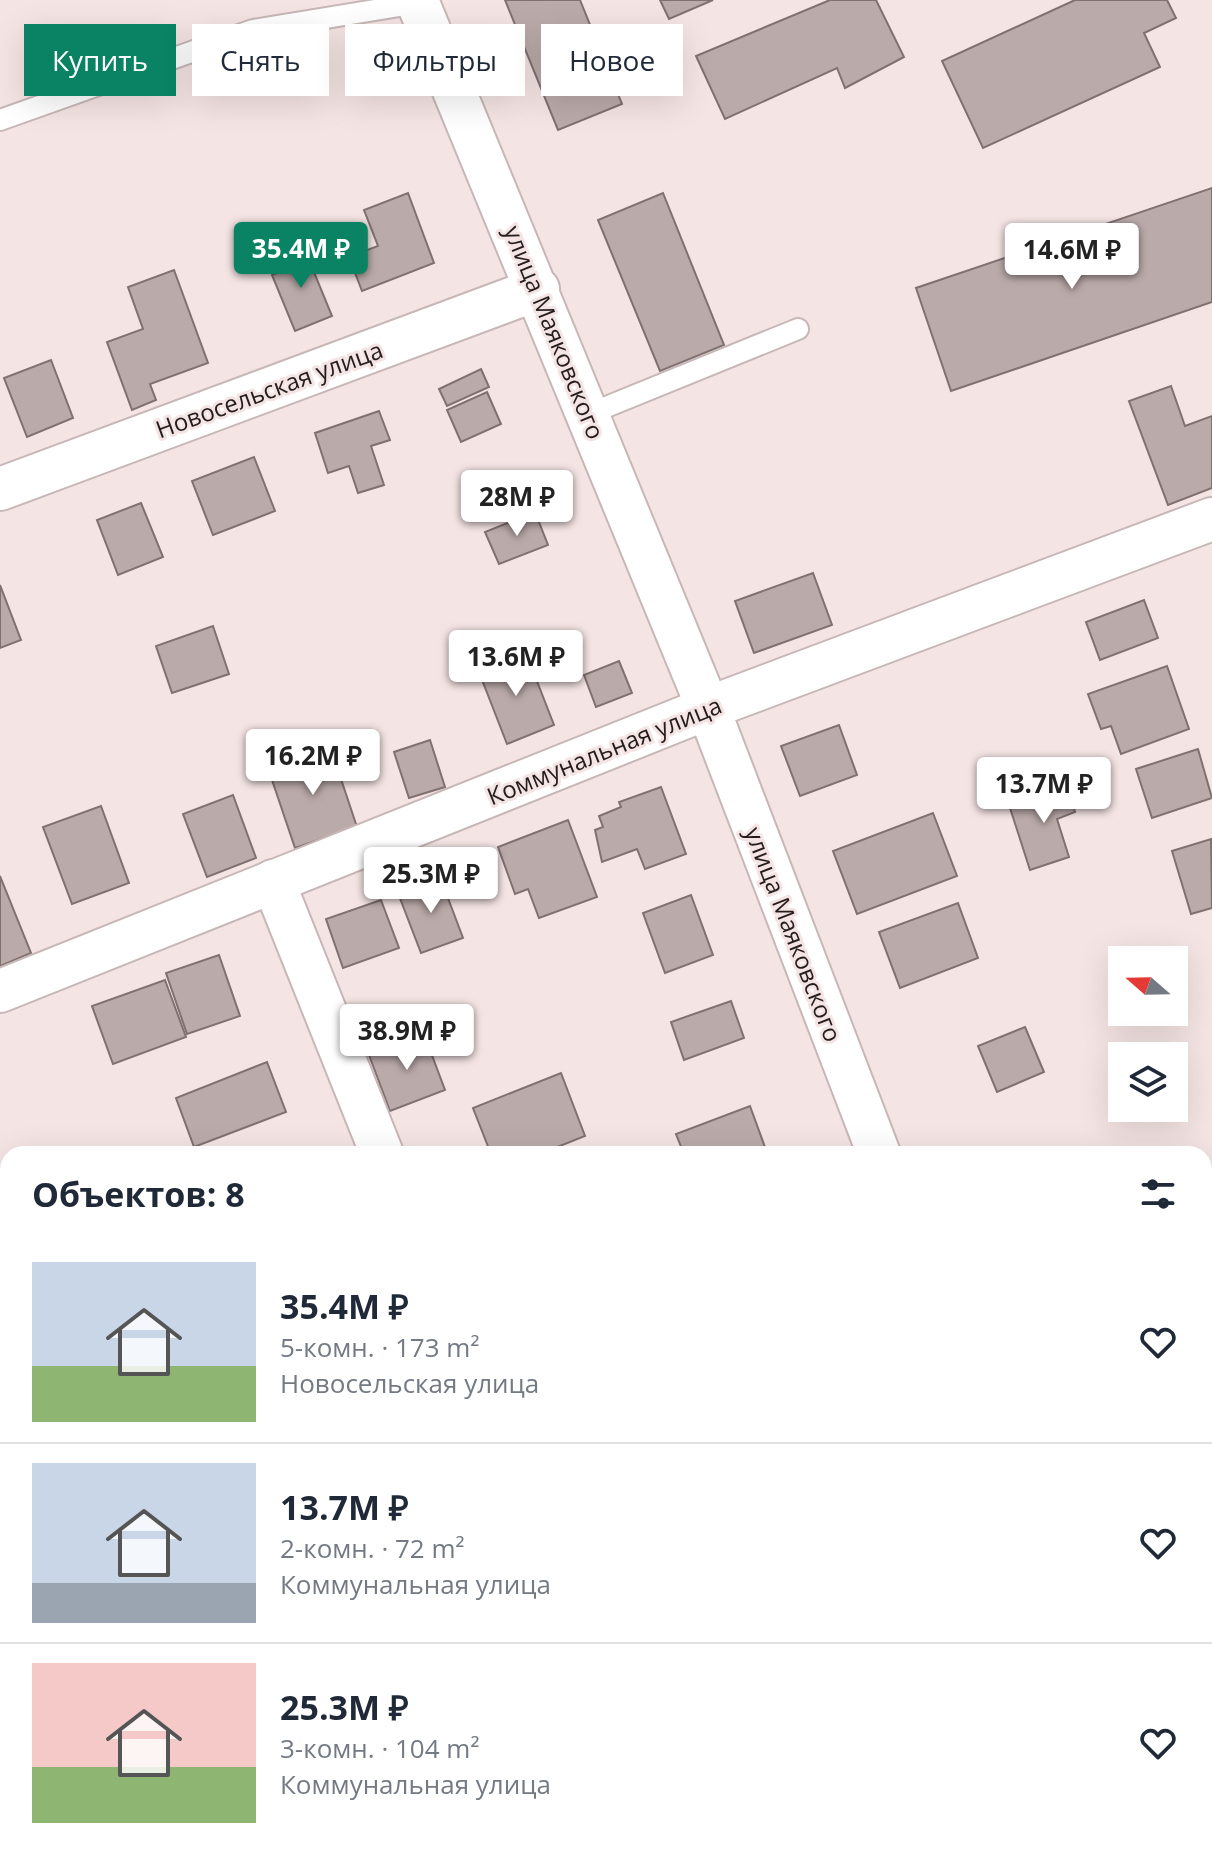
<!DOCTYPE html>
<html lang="ru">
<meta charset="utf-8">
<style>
body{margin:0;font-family:"Open Sans",sans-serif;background:#f6f6f7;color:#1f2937;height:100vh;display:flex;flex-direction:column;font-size:30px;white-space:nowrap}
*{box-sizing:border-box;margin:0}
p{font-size:26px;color:#747a83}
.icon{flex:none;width:44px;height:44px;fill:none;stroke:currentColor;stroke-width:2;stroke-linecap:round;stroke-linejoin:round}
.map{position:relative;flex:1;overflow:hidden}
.drawer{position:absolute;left:0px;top:1146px;width:1212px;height:714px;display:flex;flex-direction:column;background:#fff;border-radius:24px 24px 0 0;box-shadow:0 8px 32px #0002}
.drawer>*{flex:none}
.banner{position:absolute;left:24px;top:24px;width:800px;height:72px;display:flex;gap:16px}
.needle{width:52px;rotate:290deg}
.buttons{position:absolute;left:1108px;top:946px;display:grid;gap:16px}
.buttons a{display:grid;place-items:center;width:80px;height:80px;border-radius:0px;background:#fff;box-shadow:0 8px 32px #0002;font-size:40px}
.price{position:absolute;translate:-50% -68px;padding:0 18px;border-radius:8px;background:#fff;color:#222;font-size:26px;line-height:52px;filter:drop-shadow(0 2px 4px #0008)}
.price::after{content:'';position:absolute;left:50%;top:48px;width:24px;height:18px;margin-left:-12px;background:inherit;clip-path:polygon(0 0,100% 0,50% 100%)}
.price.active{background:#098363;color:#fff}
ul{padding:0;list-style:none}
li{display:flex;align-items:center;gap:24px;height:200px;padding:0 32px}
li+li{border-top:2px solid #e0e1e3}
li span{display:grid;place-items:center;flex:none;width:224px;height:160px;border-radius:0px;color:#555}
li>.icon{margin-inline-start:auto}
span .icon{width:96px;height:96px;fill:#fffc;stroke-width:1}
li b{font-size:34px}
h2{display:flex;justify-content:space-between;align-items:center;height:96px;padding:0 32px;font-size:34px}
.pill{padding:0 28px;border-radius:0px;background:#fff;box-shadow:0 8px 32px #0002;font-size:28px;line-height:72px}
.pill.active{background:#098363;color:#fff}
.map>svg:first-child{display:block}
.green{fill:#f8a7a9}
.building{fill:#baa;stroke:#807171;stroke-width:2}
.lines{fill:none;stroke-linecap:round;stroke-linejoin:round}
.service-casing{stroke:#c8b7b7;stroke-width:24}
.minor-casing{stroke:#c8b7b7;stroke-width:46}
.tertiary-casing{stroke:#c8b7b7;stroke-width:48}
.service{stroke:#fff;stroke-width:20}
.minor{stroke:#fff;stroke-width:42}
.tertiary{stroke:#fff;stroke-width:44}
.labels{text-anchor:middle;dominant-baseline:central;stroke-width:6;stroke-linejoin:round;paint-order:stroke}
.street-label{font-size:24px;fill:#231d1d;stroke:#f5e4e4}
</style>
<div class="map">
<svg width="1212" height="1859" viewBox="0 0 1212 1859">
<rect width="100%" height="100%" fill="#f5e4e4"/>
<polygon class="green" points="0,1604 8,1624 8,1846 0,1849"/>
<g class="building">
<polygon points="505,0 580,0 622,104 558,130"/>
<polygon points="660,0 713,0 669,19"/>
<polygon points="830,0 876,0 904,57 845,88 837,68 725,119 696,56"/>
<polygon points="1075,0 1167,0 1176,18 1144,33 1160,67 983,148 942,61"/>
<polygon points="1212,188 1212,302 951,391 916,288"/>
<polygon points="408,193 434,263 362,291 349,257 378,246 364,210"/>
<polygon points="663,193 724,345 660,371 598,220"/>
<polygon points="302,243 332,316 295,331 272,275 289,269 282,252"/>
<polygon points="174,270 208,363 150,384 156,400 132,410 107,342 143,329 128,287"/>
<polygon points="51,360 73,418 27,437 4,378"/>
<polygon points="481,369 489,387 447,406 439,389"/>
<polygon points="1171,386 1185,426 1212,416 1212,488 1168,505 1129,401"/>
<polygon points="487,392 501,424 461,442 447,410"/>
<polygon points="379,411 390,440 371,446 384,485 358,493 349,466 328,473 315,433"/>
<polygon points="254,457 275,511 213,535 192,481"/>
<polygon points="141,503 163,557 118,575 97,520"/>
<polygon points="535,512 548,545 499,564 485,532"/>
<polygon points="813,573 832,625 754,653 735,601"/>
<polygon points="0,585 21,640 0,648"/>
<polygon points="1144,600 1158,638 1100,660 1086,622"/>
<polygon points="213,626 229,674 172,693 156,646"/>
<polygon points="526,653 554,725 507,744 479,672"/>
<polygon points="619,661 632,693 596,707 584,675"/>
<polygon points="1167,666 1189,729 1121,754 1111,726 1101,729 1088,694"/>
<polygon points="839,725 857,775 800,796 781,746"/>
<polygon points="430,740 445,787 409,798 394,752"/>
<polygon points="330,746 357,827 295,848 268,768"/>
<polygon points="1198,749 1212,798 1152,818 1136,769"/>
<polygon points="1065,781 1075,812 1057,819 1069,857 1030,870 1010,808 1039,799 1036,790"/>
<polygon points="661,787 686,854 645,869 637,849 602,862 595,830 603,827 599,816 621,807 619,802"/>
<polygon points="233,795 256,858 207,877 183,814"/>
<polygon points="101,806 129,883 72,904 43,827"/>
<polygon points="933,813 957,876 857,914 833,851"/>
<polygon points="568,820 597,897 539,918 528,889 515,894 498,847"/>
<polygon points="1211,839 1212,908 1191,914 1172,851"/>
<polygon points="0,876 31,953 0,966"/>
<polygon points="440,877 463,938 421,953 398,893"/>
<polygon points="691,895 713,955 665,973 643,913"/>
<polygon points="381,900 399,948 343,968 326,919"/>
<polygon points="958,903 978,958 900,988 879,932"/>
<polygon points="219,955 240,1016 187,1034 166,973"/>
<polygon points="165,980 186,1037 113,1064 92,1006"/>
<polygon points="731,1001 744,1038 684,1060 671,1022"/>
<polygon points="1025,1027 1044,1072 997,1092 978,1046"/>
<polygon points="424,1034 445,1090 390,1111 369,1055"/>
<polygon points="267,1062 286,1112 194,1147 176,1098"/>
<polygon points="561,1073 585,1136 540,1154 491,1154 473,1108"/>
<polygon points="750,1106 766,1150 756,1154 684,1154 676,1134"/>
<polygon points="3,1164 8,1178 8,1217 0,1220"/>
<polygon points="1212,1296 1212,1377 1204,1380 1204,1299"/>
<polygon points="8,1314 8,1335 1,1317"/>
<polygon points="1212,1560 1212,1602 1204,1582 1204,1563"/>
<polygon points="0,1713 8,1734 8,1809 0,1812"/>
<polygon points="523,1852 526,1859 483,1859 480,1853"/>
<polygon points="525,1852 552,1852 555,1859 528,1859"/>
</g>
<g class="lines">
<defs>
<g id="service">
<polyline points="0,120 253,30 418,3 417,0"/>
<polyline points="589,414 798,329"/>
</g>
<g id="minor">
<polyline points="418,3 708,708 879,1154"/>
<polyline points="0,489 538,289"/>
<polyline points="273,881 382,1154"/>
<polyline points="0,991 708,708 1212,519"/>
<polyline points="0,1403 8,1424"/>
<polyline points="173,1852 176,1859"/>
<polyline points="659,1852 662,1859"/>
<polyline points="1148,1852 1150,1859"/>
</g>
<g id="tertiary">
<polyline points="1204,1430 1212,1427"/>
<polyline points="92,1859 110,1852"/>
</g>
</defs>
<use href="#service" class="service-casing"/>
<use href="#minor" class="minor-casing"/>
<use href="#tertiary" class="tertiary-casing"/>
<use href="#service" class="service"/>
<use href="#minor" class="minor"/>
<use href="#tertiary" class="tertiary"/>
</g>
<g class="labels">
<g class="street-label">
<text transform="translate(555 332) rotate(68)">улица Маяковского</text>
<text transform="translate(269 389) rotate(-20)">Новосельская улица</text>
<text transform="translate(604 750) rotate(-22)">Коммунальная улица</text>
<text transform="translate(794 934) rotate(69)">улица Маяковского</text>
</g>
</g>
</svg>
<div class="buttons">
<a><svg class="needle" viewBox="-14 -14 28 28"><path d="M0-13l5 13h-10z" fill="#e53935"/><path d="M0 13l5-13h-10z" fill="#747a83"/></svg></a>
<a><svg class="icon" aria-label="layers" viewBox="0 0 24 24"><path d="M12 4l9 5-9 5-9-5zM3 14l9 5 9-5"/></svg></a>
</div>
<b class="price active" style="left:301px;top:290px">35.4M ₽</b>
<b class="price" style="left:1072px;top:291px">14.6M ₽</b>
<b class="price" style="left:517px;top:538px">28M ₽</b>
<b class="price" style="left:516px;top:698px">13.6M ₽</b>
<b class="price" style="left:313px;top:797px">16.2M ₽</b>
<b class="price" style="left:1044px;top:825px">13.7M ₽</b>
<b class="price" style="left:431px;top:915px">25.3M ₽</b>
<b class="price" style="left:407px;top:1072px">38.9M ₽</b>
<div class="banner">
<a class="pill active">Купить</a>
<a class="pill">Снять</a>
<a class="pill">Фильтры</a>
<a class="pill">Новое</a>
</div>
<section class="drawer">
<h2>Объектов: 8<svg class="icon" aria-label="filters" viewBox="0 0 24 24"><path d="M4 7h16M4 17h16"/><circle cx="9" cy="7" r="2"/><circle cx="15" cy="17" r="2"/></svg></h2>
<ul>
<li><span style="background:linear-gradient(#c9d6e8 65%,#8fb573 0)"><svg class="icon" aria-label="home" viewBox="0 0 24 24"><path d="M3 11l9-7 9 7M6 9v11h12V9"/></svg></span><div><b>35.4M ₽</b><p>5-комн. · 173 m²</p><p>Новосельская улица</p></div><svg class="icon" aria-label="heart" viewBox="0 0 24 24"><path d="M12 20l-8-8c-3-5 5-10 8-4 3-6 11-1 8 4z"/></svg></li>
<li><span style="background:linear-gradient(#c9d6e8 75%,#9aa5b1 0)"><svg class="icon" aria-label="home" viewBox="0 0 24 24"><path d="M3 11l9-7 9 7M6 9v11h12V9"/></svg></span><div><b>13.7M ₽</b><p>2-комн. · 72 m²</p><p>Коммунальная улица</p></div><svg class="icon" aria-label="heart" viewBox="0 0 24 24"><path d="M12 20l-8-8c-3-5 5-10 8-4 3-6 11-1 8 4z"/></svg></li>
<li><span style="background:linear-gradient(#f6c9c9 65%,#8fb573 0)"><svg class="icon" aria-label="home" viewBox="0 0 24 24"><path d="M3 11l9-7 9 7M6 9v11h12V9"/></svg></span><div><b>25.3M ₽</b><p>3-комн. · 104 m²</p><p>Коммунальная улица</p></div><svg class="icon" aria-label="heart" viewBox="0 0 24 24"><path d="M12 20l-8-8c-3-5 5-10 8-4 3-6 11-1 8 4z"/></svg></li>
</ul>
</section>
</div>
